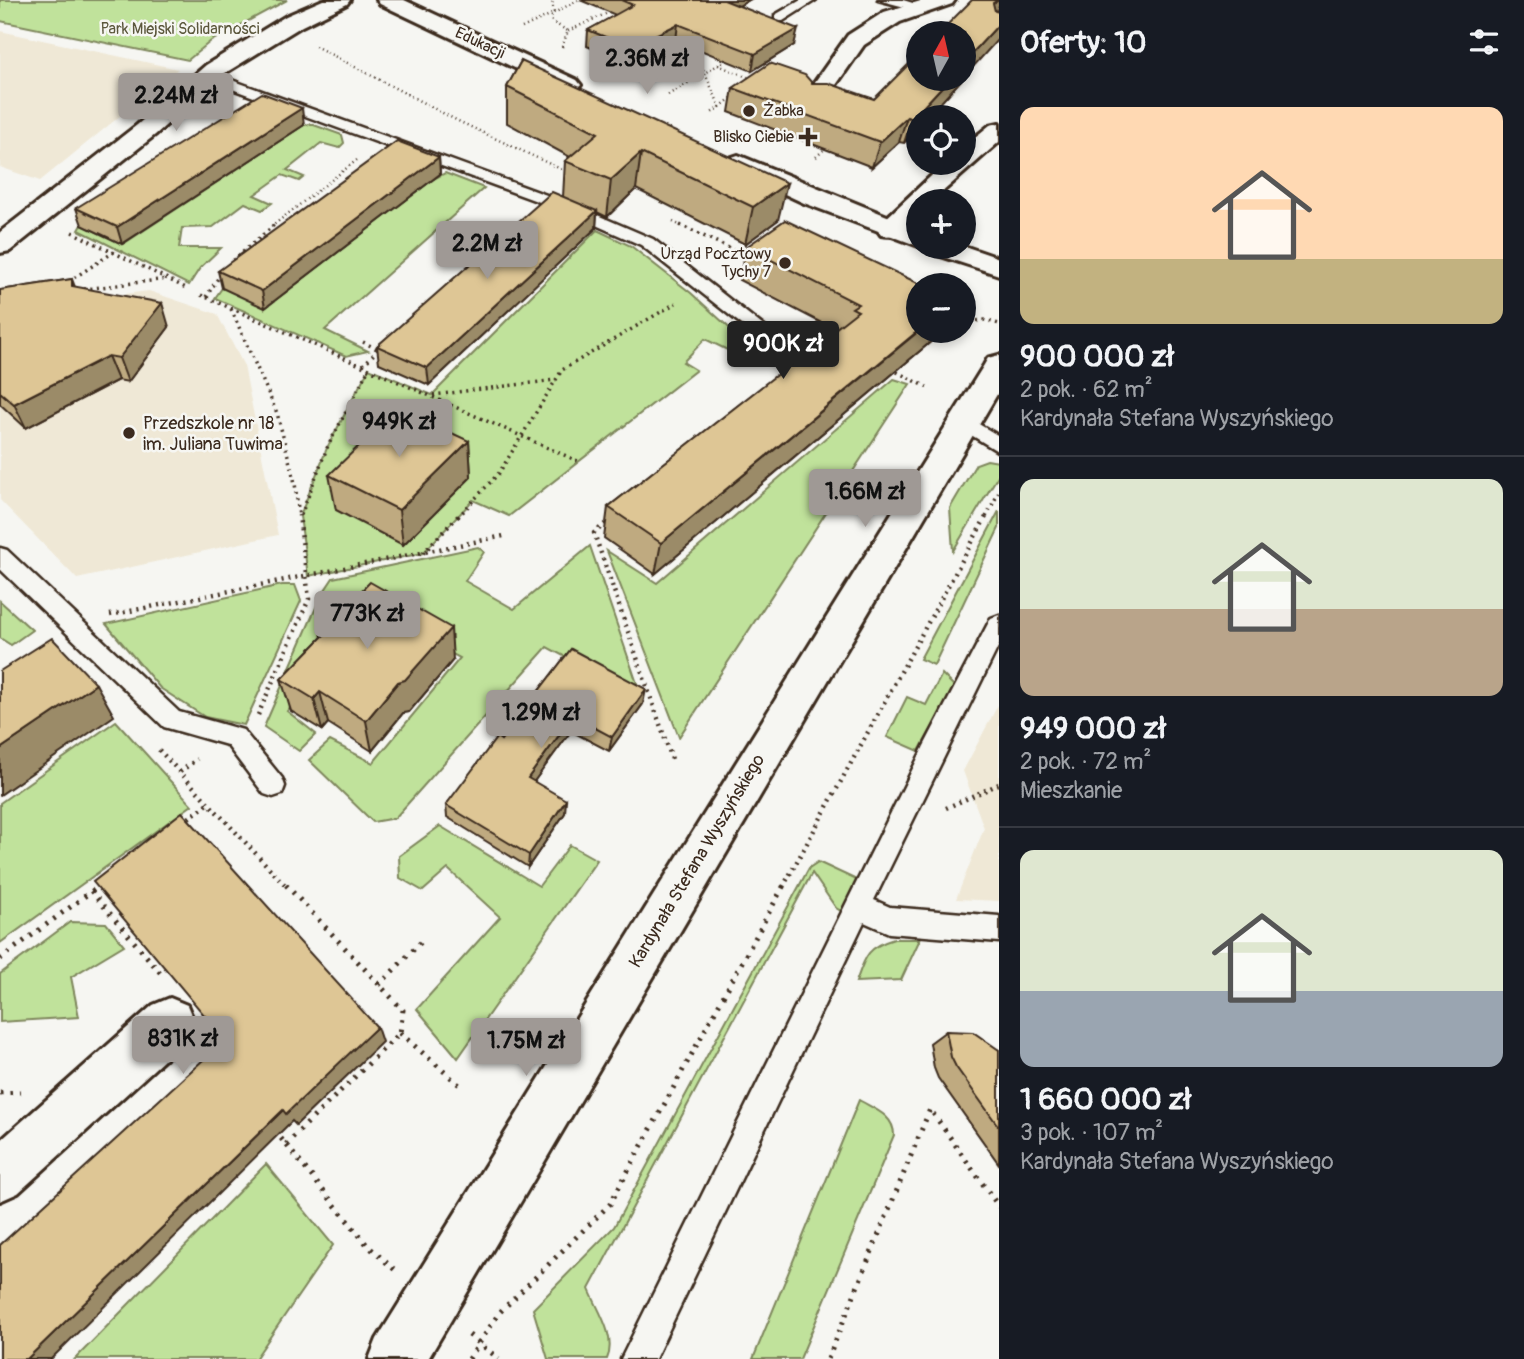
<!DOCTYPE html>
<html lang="pl">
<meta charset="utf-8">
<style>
body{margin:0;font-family:Pangolin,sans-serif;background:#20242c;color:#f1f3f6;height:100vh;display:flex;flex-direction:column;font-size:26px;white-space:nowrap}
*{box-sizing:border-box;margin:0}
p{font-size:23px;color:#9ea1a6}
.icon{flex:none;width:38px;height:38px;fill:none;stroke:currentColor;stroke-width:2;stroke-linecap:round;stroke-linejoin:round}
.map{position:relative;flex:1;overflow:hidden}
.drawer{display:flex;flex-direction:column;background:#171b24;width:525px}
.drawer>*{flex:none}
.needle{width:46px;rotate:8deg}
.buttons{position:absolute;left:906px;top:21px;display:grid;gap:14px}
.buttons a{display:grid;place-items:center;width:70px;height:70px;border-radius:50%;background:#171b24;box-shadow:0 4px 10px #0003;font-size:35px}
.price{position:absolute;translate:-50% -60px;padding:0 16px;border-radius:7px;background:#9f9995;color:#111;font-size:23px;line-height:46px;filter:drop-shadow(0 2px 4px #0008)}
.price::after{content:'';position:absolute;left:50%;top:42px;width:21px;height:16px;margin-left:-10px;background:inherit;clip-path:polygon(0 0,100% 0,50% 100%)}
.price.on{background:#222;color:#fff}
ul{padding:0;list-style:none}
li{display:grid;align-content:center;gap:14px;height:371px;padding:0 21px}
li+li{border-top:2px solid #363941}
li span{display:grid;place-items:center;height:217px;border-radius:14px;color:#555}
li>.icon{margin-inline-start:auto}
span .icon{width:126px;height:126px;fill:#fffc;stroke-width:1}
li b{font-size:30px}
h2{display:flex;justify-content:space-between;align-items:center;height:84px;padding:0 21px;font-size:30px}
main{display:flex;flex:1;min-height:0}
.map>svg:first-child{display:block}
.built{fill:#efe8d6}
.green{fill:#c0e29b;stroke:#7e865c;stroke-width:2}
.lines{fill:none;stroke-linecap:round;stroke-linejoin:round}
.lane-casing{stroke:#3b2a1e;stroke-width:5}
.street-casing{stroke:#3b2a1e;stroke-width:6}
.secondary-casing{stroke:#3b2a1e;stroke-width:6}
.path-far3{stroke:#3b2a1e;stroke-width:2.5;stroke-dasharray:1 3.5;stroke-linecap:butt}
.path-far2{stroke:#3b2a1e;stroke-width:3.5;stroke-dasharray:2 4.5;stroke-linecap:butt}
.path-far1{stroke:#3b2a1e;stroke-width:4.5;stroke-dasharray:2 5;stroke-linecap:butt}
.path{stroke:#3b2a1e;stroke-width:5;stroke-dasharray:2.5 7;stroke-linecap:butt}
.lane{fill:#f6f6f2;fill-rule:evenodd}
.street{fill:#f6f6f2;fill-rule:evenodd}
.secondary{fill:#f6f6f2;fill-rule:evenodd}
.wall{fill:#bfaa80;stroke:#3b2a1e;stroke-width:2}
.shaded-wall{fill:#9b8b68;stroke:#3b2a1e;stroke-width:2}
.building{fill:#dec695;stroke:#3b2a1e;stroke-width:2}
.poi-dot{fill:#3b2a1e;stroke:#f6f6f2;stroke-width:2.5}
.labels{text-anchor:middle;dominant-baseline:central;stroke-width:5;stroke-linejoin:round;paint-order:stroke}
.far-park-label{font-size:16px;fill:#5c583d;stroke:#f6f6f2}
.far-street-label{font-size:16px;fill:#3b2a1e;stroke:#f6f6f2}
.far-poi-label{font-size:16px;fill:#3b2a1e;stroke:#f6f6f2;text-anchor:end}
.poi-label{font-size:18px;fill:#3b2a1e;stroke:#f6f6f2;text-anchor:start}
.street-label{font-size:18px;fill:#3b2a1e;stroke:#f6f6f2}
</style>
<main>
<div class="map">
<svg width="999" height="1359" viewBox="0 0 999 1359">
<rect width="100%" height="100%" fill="#f6f6f2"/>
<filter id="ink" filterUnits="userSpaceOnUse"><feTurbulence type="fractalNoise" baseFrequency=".0143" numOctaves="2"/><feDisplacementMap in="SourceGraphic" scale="14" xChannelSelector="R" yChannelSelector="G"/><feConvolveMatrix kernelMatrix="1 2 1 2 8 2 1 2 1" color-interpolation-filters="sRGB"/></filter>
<g filter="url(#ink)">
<g class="built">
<polygon points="0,31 178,69 40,181 0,167"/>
<polygon points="149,291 217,314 244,366 278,535 77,579 0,500 0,309"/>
<polygon points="999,703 999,901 956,899 984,828 963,771"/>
</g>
<g class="green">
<polygon points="0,0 287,0 211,41 188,60 0,21"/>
<polygon points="311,124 342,135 344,143 339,148 321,143 287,170 304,177 299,181 282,175 254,195 272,203 262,210 245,203 213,227 182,228 179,248 221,248 200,268 189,285 79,230 82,225 123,244 304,125"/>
<polygon points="445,173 484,188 325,330 368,351 346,356 215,298 222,288"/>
<polygon points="597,230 631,246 691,293 747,344 748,360 705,339 683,362 696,370 509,516 473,500 423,553 308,576 300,516 327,448 369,368 432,395"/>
<polygon points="894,379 910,384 679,737 607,551 657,583"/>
<polygon points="987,460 999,462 999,474 953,551 950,508 976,464"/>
<polygon points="999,511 999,528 934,665 920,659"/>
<polygon points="590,546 642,698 547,647 395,818 373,822 309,760 330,741 373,763 460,658 374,612 287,711 316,734 299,751 264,727 321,596 333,578 478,547 484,552 465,581 514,609"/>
<polygon points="282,585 295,585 301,601 244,725 205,717 160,688 106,624"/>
<polygon points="0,601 32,630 11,645 0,638"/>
<polygon points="942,674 955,687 919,751 887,737 907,697 926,705"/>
<polygon points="116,721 192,805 0,943 0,803"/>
<polygon points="440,826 539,886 570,845 597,860 458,1058 417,1009 500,917 448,869 423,891 400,878 399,856"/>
<path d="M 818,862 L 861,882 L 846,914 L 836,908 L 812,873 L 589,1289 C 597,1309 617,1337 607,1359 L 548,1359 L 533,1309 L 614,1227 L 809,868 Z"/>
<polygon points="70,922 106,923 124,945 71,977 79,1017 0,1022 0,974"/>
<path d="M 894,939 L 920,939 L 901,980 L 856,982 C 865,957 867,947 894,939 Z"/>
<path d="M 859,1100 C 874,1109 894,1115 894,1135 L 800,1359 L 753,1359 Z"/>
<polygon points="266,1164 333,1245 255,1359 75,1359"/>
</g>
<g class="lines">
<defs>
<g id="lane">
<polygon points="801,0 816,0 783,21 775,21 775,15"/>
<polygon points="878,0 903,0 926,7 920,11"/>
<polygon points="207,71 574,205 653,239 780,339 771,345 765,343 641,245 564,211 202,78 200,75"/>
<polygon points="965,416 999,436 999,452 958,427 956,422 958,417"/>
<polygon points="0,548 7,550 179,712 243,730 282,778 285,786 282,794 273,797 264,794 227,745 164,727 0,569"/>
<polygon points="999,615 999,645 874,900 890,907 999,916 999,942 889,933 864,922 655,1359 621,1359 924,746 991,618"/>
</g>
<g id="street">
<polygon points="323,0 350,0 347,4 302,26 222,75 155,135 10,251 0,253 0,232 137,125 206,65 286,16"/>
<polygon points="924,0 955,0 952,4 900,22 864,45 822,105 806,105 802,100 848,35 884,12"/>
<path d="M 999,123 L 999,142 L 932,201 L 919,201 L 919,215 C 907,227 899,239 881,235 L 877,229 L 881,223 L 945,163 L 964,163 L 964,146 L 990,125 Z"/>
<polygon points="170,998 187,1005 194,1022 187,1039 18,1193 0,1201 0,1141 153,1005"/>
</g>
<g id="secondary">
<polygon points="377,0 404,0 577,80 581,85 577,90 561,90 380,4"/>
<polygon points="738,155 919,229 921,247 804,203 729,168 725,163 729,158"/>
<polygon points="964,246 999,258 999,275 931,253 927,247"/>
<polygon points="999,355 999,391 428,1359 369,1359 377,1339 984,365 988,358"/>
</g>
</defs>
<use href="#lane" class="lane-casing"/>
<use href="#street" class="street-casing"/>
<use href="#secondary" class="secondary-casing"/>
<g class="path-far3">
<polyline points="522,28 554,13 552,0"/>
<polyline points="568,31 612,11"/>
<polyline points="695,44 699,60 720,107 710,114"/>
<polyline points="315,46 456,120 567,172"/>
<polyline points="562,47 568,31 552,22 551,18 554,13 578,0"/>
<polyline points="718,65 752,79"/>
<polyline points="668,95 726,60"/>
<polyline points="720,107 734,96"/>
<polyline points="816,157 828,146"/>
<polyline points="673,222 684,227"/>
<polyline points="271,227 357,160"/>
</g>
<g class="path-far2">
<polyline points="680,225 748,257"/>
<polyline points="72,232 188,289"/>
<polyline points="228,265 274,225"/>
<polyline points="69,281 114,252"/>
<polyline points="84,289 167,279"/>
<polyline points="201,295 580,462"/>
<polyline points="206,297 222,272"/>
<polyline points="231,309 277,413 295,483 299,517"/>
<polyline points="964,322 985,320 999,324"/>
<polyline points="363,342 379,350"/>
<polyline points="363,365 379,349"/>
<polyline points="891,369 927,387"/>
<polyline points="433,395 556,380"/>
<polyline points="301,515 327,448 369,368"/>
<polyline points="458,517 499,473 562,370 676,303"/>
<polyline points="986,517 999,492"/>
</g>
<g class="path-far1">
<polyline points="611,519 594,533 673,762"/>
<polyline points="423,553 459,515"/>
<polyline points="110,615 504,536"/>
<polyline points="258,715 309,599 299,515"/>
<polyline points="159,750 287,887"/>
<polyline points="180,772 197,759"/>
<polyline points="946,808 999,784"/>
<polyline points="183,822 208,804"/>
<polyline points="98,887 101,884"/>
<polyline points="783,887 987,515"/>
</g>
<g class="path">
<polyline points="286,885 403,1010 400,1033 286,1144"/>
<polyline points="91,891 163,976"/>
<polyline points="0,959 100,885"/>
<polyline points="379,985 425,938"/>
<polyline points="400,1033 464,1089"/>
<polyline points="0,1093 20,1092"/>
<polyline points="275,1131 368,1246 395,1270"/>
<polyline points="469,1335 499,1359"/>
<polyline points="469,1359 499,1313 610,1204 784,885"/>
<polyline points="828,1359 930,1109 999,1207"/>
</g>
<use href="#lane" class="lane"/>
<use href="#street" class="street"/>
<use href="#secondary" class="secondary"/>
</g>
<g class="wall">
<polygon points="580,0 749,0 739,6 794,45 752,71 676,40 628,64 587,46 588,30 616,15"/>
<polygon points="521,61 778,220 745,244 636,189 607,217 597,212 596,228 429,385 379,363 377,346 563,197 565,161 570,157 507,123 507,87"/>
<polygon points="919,79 962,79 904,143 899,142 872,167 729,112 733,88 812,83 874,99"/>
<polygon points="304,125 122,244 82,225 76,208"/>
<polygon points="439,157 440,174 265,308 222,288 218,271"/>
<polygon points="746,247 940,334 655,574 604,538 608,507 835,330 739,280"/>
<polygon points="72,279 75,287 169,327 128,382 118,380 26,428 0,404 0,290"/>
<polygon points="469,441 471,477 403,545 336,510 329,475"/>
<polygon points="321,632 453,660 409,712 403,713 372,751 328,723 322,730 291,711 281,679 322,637"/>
<polygon points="571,649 643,704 609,751 571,731 534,781 565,813 528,867 447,817 446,805 501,740"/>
<polygon points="946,1031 999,1050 999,1164 938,1078 934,1068 930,1043"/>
</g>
<g class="shaded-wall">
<polygon points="724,0 749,0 721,16"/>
<polygon points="999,0 999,5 993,22 993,3"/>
<polygon points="678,24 676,40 628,64 630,47"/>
<polygon points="999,24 999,38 964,77 964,62"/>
<polygon points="798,29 794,45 752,71 755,54"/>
<polygon points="949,79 962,79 928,117 919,117 919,127 904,143 912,119"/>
<polygon points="302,108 304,125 122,244 117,227"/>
<polygon points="907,117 899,142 872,167 880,142"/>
<polygon points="641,153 636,189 607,217 611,180"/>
<polygon points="439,157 440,174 265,308 262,291"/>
<polygon points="787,183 778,220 745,244 753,207"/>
<polygon points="597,211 596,228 429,385 427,368"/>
<polygon points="162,303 169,327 128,382 119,358"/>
<polygon points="919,331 942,331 940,334 655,574 661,543"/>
<polygon points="108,356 118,380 26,428 14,404"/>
<polygon points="469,441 471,477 403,545 399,510"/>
<polygon points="451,628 453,660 409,712 403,713 372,751 366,721 398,682"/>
<polygon points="96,684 114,716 0,795 0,749"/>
<polygon points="646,689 643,704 609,751 612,737"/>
<polygon points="320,692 328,723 322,730 314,699"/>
<polygon points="573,716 571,731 527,791 528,778"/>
<polygon points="566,800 565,813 528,867 529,855"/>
<polygon points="377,1027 382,1042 296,1125 292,1121 51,1359 27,1359 283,1110"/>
</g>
<g class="building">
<polygon points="621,0 724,0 798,29 755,54 678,24 630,47 588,30 633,5"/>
<polygon points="972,0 999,0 993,3 995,11 999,12 999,24 964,62 964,33 939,33"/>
<polygon points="919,54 919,79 949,79 912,119 907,117 880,142 733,88 770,63 805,75 812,83 828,83 874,99"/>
<polygon points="521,61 787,183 753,207 641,153 611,180 565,161 598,133 507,87"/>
<polygon points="262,93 302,108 117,227 76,208"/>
<polygon points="397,141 439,157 262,291 218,271"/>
<polygon points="552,192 597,211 427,368 377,346"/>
<polygon points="785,220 922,285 919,285 919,330 661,543 608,507 858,311 852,308 858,304 746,247"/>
<polygon points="72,279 72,286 162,303 119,358 108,356 14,404 0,392 0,290"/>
<polygon points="398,408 469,441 399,510 329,475"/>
<polygon points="370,582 451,628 405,680 398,682 366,721 320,692 314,699 281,679 324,635 321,632"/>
<polygon points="52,638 96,684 0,749 0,671"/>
<polygon points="571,649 646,689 612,737 573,716 528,778 566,800 529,855 446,805 497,737 501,740"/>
<polygon points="182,812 377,1027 286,1114 283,1110 27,1359 0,1359 0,1245 225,1040 93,882"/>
<polygon points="946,1031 973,1032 999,1050 999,1127 956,1067 951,1057"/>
</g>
</g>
<g class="poi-dot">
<circle cx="749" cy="111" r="7"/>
<path d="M804.5 126.5h7v7h7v7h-7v7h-7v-7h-7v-7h7z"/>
<circle cx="785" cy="263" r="7"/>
<circle cx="129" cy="433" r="7"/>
</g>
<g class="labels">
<g class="far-park-label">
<text x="180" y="29">Park Miejski Solidarności</text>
</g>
<g class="far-street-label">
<text transform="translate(480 43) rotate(25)">Edukacji</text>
</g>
<g class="far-poi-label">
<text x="763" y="111" text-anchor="start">Żabka</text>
<text x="794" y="137">Blisko Ciebie</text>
<text x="771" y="254">Urząd Pocztowy<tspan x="771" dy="18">Tychy 7</tspan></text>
</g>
<g class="poi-label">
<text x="143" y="423">Przedszkole nr 18<tspan x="143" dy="21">im. Juliana Tuwima</tspan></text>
</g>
<g class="street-label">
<text transform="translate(697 861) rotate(-59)">Kardynała Stefana Wyszyńskiego</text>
</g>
</g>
</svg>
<div class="buttons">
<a><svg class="needle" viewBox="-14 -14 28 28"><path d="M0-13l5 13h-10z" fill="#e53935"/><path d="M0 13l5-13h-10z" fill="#9ea1a6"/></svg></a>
<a><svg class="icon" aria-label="locate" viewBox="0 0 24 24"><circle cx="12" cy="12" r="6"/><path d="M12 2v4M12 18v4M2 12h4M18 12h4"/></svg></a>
<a>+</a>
<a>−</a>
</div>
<b class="price" style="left:647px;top:96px">2.36M zł</b>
<b class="price" style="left:176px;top:133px">2.24M zł</b>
<b class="price" style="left:487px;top:281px">2.2M zł</b>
<b class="price on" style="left:783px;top:381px">900K zł</b>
<b class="price" style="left:399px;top:459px">949K zł</b>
<b class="price" style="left:865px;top:529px">1.66M zł</b>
<b class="price" style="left:367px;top:651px">773K zł</b>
<b class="price" style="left:541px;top:750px">1.29M zł</b>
<b class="price" style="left:183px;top:1076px">831K zł</b>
<b class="price" style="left:526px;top:1078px">1.75M zł</b>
</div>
<section class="drawer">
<h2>Oferty: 10<svg class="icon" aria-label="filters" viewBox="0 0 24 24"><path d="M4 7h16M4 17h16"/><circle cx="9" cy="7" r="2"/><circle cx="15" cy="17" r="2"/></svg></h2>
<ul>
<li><span style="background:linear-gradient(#ffd9b3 70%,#c2b280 0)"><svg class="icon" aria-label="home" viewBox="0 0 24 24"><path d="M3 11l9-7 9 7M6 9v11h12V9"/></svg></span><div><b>900 000 zł</b><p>2 pok. · 62 m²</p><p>Kardynała Stefana Wyszyńskiego</p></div></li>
<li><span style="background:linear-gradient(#dfe7d0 60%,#b9a48a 0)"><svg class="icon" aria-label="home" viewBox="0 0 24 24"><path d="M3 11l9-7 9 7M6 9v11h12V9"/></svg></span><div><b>949 000 zł</b><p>2 pok. · 72 m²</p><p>Mieszkanie</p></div></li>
<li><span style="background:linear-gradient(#dfe7d0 65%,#9aa5b1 0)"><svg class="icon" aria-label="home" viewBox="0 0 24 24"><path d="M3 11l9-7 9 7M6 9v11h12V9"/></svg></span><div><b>1 660 000 zł</b><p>3 pok. · 107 m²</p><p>Kardynała Stefana Wyszyńskiego</p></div></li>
</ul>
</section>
</main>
